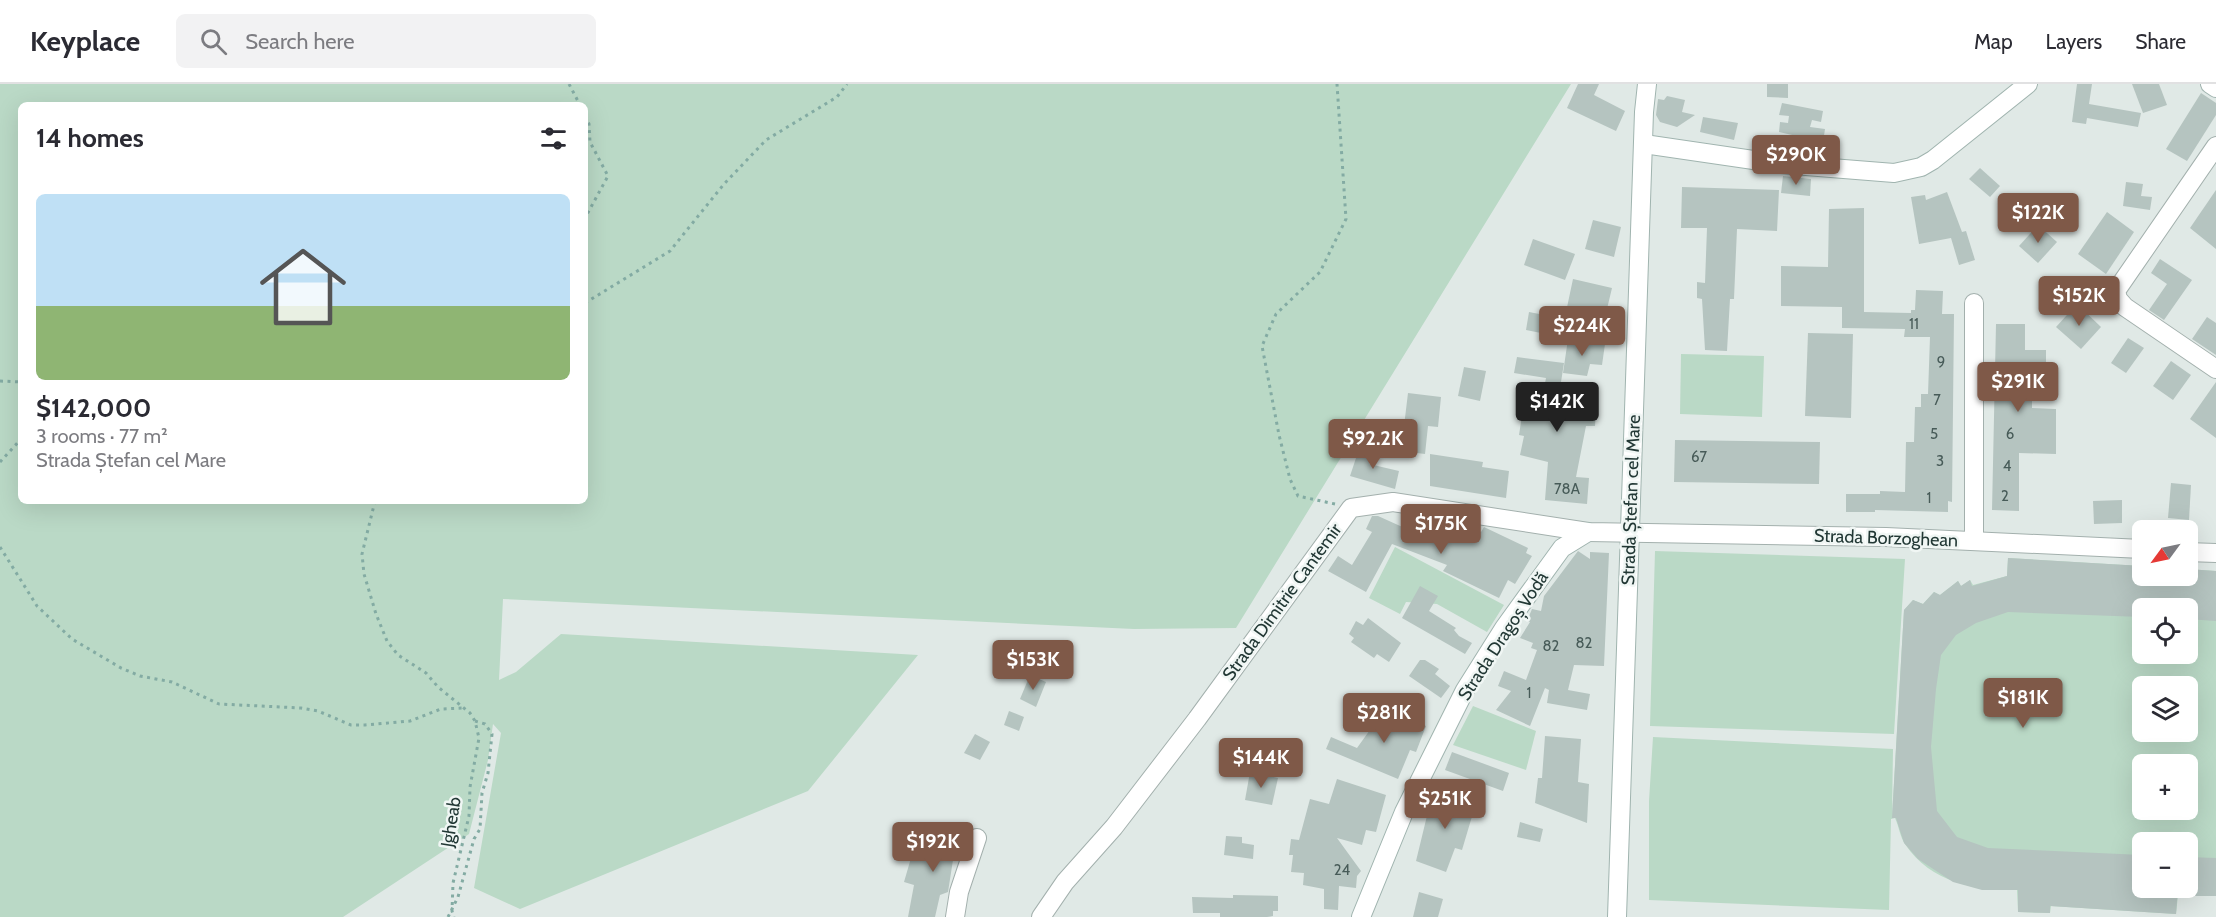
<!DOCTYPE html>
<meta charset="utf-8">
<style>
body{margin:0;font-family:Cabin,sans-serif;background:#f2f2f3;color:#2b2b33;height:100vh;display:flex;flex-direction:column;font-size:22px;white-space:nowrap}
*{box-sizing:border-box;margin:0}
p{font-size:20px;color:#7c7c81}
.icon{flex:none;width:33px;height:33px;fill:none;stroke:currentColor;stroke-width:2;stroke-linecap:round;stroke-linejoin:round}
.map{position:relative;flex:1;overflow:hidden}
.details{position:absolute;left:18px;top:18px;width:570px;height:402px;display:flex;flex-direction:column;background:#fff;border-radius:9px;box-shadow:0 6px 24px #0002}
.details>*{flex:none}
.needle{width:39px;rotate:237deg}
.fabs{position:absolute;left:2132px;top:436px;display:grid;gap:12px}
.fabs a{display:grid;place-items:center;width:66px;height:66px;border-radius:9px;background:#fff;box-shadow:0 6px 24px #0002;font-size:30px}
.price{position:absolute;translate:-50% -51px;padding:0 14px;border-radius:6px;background:#7f5948;color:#fff;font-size:20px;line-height:39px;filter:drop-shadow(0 2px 3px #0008)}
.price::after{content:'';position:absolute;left:50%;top:36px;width:18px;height:14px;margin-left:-9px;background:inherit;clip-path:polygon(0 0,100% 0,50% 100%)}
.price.active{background:#222;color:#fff}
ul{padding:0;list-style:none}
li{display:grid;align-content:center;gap:12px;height:318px;padding:0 18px}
li span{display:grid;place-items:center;height:186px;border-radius:9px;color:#555}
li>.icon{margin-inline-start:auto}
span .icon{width:108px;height:108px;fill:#fffc;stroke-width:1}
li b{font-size:26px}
h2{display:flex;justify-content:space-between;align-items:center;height:72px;padding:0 18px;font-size:26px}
header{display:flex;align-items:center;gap:36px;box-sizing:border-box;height:84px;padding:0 30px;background:#fff;border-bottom:2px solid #e1e1e2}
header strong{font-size:28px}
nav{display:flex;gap:33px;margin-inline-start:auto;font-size:21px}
.search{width:420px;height:54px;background:#f2f2f3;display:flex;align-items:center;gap:15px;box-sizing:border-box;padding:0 21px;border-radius:9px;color:#7c7c81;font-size:22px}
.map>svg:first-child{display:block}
.green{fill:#bad9c6;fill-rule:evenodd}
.building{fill:#b5c4c0}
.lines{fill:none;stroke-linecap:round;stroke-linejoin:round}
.street-casing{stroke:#a3b0ad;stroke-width:20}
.secondary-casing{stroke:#a0b4af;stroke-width:20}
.path{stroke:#83aba3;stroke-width:3;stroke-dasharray:3 4.5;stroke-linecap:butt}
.street{stroke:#fff;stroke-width:18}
.secondary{stroke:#fff;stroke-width:18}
.labels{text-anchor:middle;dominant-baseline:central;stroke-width:5;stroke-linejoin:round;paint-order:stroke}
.number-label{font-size:15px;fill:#475b58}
.street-label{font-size:18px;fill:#223835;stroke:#f0f6f4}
</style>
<header>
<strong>Keyplace</strong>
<div class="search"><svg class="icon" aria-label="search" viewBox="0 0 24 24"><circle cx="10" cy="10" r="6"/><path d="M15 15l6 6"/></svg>Search here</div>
<nav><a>Map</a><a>Layers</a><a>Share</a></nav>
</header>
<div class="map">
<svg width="2216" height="833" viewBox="0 0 2216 833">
<rect width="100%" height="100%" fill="#e0e9e6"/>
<g class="green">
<path d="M 0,0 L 1571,0 L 1236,544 L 1134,545 L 503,515 L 499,596 L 516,588 L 561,550 L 918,571 L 808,707 L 520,825 L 474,804 L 501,649 L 493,640 L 488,676 L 469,750 L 343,833 L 0,833 ZM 21,21 L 585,21 L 585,417 L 21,417 Z"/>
<polygon points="1681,270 1764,272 1762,333 1680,330"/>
<polygon points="1395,463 1504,521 1487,548 1437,520 1406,518 1400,530 1369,514"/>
<polygon points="1655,467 1905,475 1894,650 1650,642"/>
<path d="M 2008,474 L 2142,482 L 2142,492 L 2187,492 L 2187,485 L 2216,487 L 2216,812 L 2178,811 L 2176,830 L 2051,822 L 2050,829 L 2018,828 L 2017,806 C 1975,806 1931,799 1905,760 C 1900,753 1899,742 1895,734 L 1891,735 L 1889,826 L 1649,816 L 1649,717 L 1653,653 L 1893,665 L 1892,732 L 1904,526 L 1913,516 L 1923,520 L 1934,508 L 1940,511 L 1958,497 L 1961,502 L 1970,496 L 1973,501 L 2007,492 ZM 2142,525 L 2187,525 L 2187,570 L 2142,570 ZM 2142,603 L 2187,603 L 2187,648 L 2142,648 ZM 2142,681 L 2187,681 L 2187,726 L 2142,726 ZM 2142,759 L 2187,759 L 2187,804 L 2142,804 Z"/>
<polygon points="1473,622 1536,647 1526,686 1453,661"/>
</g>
<g class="building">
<polygon points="1578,0 1599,0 1594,11 1625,27 1616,47 1567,24"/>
<polygon points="1767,0 1788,0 1788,14 1767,13"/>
<polygon points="2077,0 2092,0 2089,20 2141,29 2138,43 2087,34 2086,40 2072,38"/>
<polygon points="2132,0 2159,0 2167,21 2143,29"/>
<polygon points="2201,9 2216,19 2216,31 2187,77 2166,65"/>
<polygon points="1667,12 1685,16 1682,28 1695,31 1677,43 1660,38 1656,31 1658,15 1664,16"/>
<polygon points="1782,19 1823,27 1821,38 1812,36 1810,43 1825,45 1823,58 1779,48 1780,38 1788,39 1789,32 1779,31"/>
<polygon points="1703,33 1738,39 1734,56 1700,48"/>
<polygon points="1980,84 2000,102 1990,113 1969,95"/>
<polygon points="1783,92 1811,95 1810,112 1781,109"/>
<polygon points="2126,98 2143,100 2141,112 2152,113 2150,126 2123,122"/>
<polygon points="1682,103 1779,106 1777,147 1737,145 1734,215 1730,215 1727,267 1705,266 1702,215 1697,214 1697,198 1705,199 1707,144 1681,144"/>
<polygon points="2216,106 2216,165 2190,144"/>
<polygon points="1947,108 1962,148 1966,147 1975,176 1959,181 1951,154 1919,160 1911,113 1925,111 1926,116"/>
<polygon points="1864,124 1864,228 1911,229 1911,226 1915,226 1916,206 1943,207 1942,230 1954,230 1952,418 1948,417 1948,428 1875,426 1875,428 1846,428 1846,410 1880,410 1880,407 1905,408 1906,358 1914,358 1915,323 1921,323 1921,310 1928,310 1930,253 1904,253 1905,245 1842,244 1842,223 1781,222 1781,182 1828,183 1829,125"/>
<polygon points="2107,128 2134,148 2106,190 2078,170"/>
<polygon points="1593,136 1621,143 1614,173 1585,165"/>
<polygon points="2038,141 2057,158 2038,179 2019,162"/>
<polygon points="1533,155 1575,170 1565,196 1524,181"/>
<polygon points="2160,175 2192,196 2164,236 2149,226 2167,200 2151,189"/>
<polygon points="1573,195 1612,204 1606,229 1596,227 1594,234 1566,228"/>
<polygon points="2077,220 2101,243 2081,265 2056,243"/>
<polygon points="1529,228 1565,235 1561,253 1526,246"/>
<polygon points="2207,233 2216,239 2216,271 2192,255"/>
<polygon points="1996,240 2025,240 2025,266 2046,266 2046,282 2052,282 2052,299 2032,300 2032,324 2056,325 2056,370 2019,369 2019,427 1992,426"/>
<polygon points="1808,249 1853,250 1851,334 1805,332"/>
<polygon points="2128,254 2144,264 2126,289 2111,279"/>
<polygon points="1568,255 1605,260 1602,281 1590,280 1587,292 1563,289"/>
<polygon points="1517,273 1564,279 1558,317 1593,320 1596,324 1595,342 1586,342 1576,393 1589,394 1587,420 1545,416 1548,378 1520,371 1524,352 1519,351 1522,331 1538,335 1546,294 1514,289"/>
<polygon points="2171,277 2191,291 2173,316 2153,302"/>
<polygon points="1464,283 1486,287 1480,317 1458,312"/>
<polygon points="2216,298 2216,354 2190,335"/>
<polygon points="1408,309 1441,313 1438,343 1428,342 1425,370 1401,367"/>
<polygon points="1675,356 1820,358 1819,400 1674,398"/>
<polygon points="1360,362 1374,366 1369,380 1399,387 1395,405 1350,392"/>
<polygon points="1430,370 1483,378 1482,383 1509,387 1506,414 1430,402"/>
<polygon points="2171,399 2191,401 2189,436 2168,434"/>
<polygon points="2122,416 2122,439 2094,440 2093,417"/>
<polygon points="1372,432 1378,432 1418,450 1421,442 1453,454 1457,440 1481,448 1484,443 1528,464 1526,469 1532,472 1515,500 1508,496 1499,514 1443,487 1447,481 1392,460 1366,508 1328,487 1338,472 1352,481 1372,448 1366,445"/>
<polygon points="1578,467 1590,475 1590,468 1609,469 1604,582 1574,581 1568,606 1590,610 1587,626 1547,619 1549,606 1545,604 1530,642 1496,626 1511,607 1498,602 1504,587 1526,596 1537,566 1531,564 1533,559 1520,554 1530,538 1527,537 1532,525 1541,527 1544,512"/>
<polygon points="2008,474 2142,482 2142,492 2187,492 2187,485 2216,487 2216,537 2187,535 2187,525 2142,525 2142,533 2008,528 1976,539 1956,551 1941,571 1936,605 1931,663 1937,727 1957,753 1988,764 2142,771 2142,804 2178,804 2176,830 2050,822 2050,829 2018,828 2018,806 1982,806 1953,798 1918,775 1904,759 1896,734 1892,734 1904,526 1913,516 1923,520 1934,508 1940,511 1958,497 1961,502 1970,496 1972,502 2007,492"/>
<polygon points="1420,502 1438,512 1429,527 1456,544 1454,546 1459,552 1472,559 1465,570 1402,534"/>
<polygon points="1368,534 1401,559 1389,578 1377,570 1374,574 1351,558 1354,554 1349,550 1356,537 1363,541"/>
<polygon points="1420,576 1425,576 1439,585 1435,590 1450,602 1441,614 1409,592"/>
<polygon points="1030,591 1046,598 1036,623 1020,615"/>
<polygon points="1385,625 1426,642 1416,668 1410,666 1398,695 1326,665 1331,653 1357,664"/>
<polygon points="1009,627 1024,633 1019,647 1004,641"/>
<polygon points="975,650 990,658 980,676 964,669"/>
<polygon points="1545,652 1581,655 1578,698 1589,700 1587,739 1535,719 1538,694 1542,694"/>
<polygon points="1452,668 1509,689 1503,707 1445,686"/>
<polygon points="1250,688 1278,694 1272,721 1245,716"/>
<polygon points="1337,695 1386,711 1376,748 1366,746 1362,761 1337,754 1361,787 1357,792 1356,804 1339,802 1338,826 1324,825 1324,805 1303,801 1304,789 1291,788 1293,771 1289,771 1291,755 1299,756 1310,715 1329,720"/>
<polygon points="1433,707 1476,719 1462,766 1455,764 1446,788 1416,777"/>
<polygon points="1520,738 1543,745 1540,758 1517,753"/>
<polygon points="940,742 965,754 956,777 953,776 948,808 940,811 935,833 908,833 914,801 904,798 911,774 922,777"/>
<polygon points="1226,752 1242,753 1242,759 1254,761 1253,775 1224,771"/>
<polygon points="2187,773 2216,774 2216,812 2187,812"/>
<polygon points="1419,808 1443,815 1438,833 1413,833"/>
<polygon points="1233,811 1278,812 1278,827 1273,827 1273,832 1267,833 1220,833 1220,829 1193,829 1192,813 1233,814"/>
</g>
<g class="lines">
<defs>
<g id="street">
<polyline points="2216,62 2116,207 2118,215 2125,223 2216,285"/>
<polyline points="1974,457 1974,219"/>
<polyline points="2187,468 2216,469"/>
<polyline points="955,833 959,808 977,754"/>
<polyline points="1041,833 1065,798 1114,743 1197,635 1351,424 1393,418 1588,448 1886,453 2142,465"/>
</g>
<g id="secondary">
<polyline points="2210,0 2216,4"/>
<polyline points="1644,60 1781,80 1894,89 1921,83 1933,76 2028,0"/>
<polyline points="1361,833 1404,728 1465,606 1504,544 1562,464 1588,448"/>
<polyline points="1617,833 1644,28 1647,0"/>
</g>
</defs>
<use href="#street" class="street-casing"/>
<use href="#secondary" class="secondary-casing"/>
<g class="path">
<polyline points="569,0 580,21"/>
<polyline points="585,32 589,40 590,58 608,92 585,134"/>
<polyline points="585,219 670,167 724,100 766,56 837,13 847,0"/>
<polyline points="0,297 21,298"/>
<polyline points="0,378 21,355"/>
<polyline points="375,417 362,470 364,490 376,530 387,557 398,571 426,589 438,603 470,629 475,637 479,654 470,703 469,732 453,799 452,827 454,833"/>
<polyline points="1335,420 1298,412 1290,395 1279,351 1262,262 1276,230 1320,188 1346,135 1337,0"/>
<polyline points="0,463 37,522 72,555 121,584 140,592 172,598 219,620 301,624 318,627 351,641 365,641 410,637 441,625 463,624"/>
<polyline points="448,833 458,813 474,755 480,745 482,709 488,689 492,650 485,640 475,637"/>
</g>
<use href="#street" class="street"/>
<use href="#secondary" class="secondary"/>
</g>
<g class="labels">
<g class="number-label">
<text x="1914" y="240">11</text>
<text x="1941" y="278">9</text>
<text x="1937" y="316">7</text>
<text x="1934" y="350">5</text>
<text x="2010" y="350">6</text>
<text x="1699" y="373">67</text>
<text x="1940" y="377">3</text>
<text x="2007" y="382">4</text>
<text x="1567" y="405">78A</text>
<text x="2005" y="412">2</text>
<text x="1929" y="414">1</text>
<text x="1584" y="559">82</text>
<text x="1551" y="562">82</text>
<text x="1529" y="609">1</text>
<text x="1342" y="786">24</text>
</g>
<g class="street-label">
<text transform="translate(1631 416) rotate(-88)">Strada Ștefan cel Mare</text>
<text transform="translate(1886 454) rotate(2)">Strada Borzoghean</text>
<text transform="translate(1282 518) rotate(-54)">Strada Dimitrie Cantemir</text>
<text transform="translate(1503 552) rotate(-57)">Strada Dragoș Vodă</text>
<text transform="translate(451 738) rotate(-81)">Jgheab</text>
</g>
</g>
</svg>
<div class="fabs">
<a><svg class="needle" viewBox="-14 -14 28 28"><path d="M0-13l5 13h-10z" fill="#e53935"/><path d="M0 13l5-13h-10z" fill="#7c7c81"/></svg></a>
<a><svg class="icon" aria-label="locate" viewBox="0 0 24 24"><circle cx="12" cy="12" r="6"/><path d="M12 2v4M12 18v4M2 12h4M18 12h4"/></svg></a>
<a><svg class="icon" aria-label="layers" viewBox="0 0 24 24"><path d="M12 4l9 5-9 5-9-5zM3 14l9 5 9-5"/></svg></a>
<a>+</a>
<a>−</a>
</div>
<b class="price" style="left:1796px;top:102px">$290K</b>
<b class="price" style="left:2038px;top:160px">$122K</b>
<b class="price" style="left:2079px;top:243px">$152K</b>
<b class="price" style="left:1582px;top:273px">$224K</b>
<b class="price" style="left:2018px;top:329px">$291K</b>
<b class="price active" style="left:1557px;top:349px">$142K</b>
<b class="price" style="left:1373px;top:386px">$92.2K</b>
<b class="price" style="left:1441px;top:471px">$175K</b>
<b class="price" style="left:1033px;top:607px">$153K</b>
<b class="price" style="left:2023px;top:645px">$181K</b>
<b class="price" style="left:1384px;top:660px">$281K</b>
<b class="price" style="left:1261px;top:705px">$144K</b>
<b class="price" style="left:1445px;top:746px">$251K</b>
<b class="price" style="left:933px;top:789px">$192K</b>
<section class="details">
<h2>14 homes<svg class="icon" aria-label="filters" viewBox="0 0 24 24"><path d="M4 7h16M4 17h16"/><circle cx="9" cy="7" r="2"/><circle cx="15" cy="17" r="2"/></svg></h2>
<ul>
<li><span style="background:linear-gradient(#bfe0f5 60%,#8fb573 0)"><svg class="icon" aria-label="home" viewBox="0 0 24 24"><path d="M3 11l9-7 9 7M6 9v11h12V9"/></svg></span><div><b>$142,000</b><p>3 rooms · 77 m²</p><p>Strada Ștefan cel Mare</p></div></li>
</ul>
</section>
</div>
